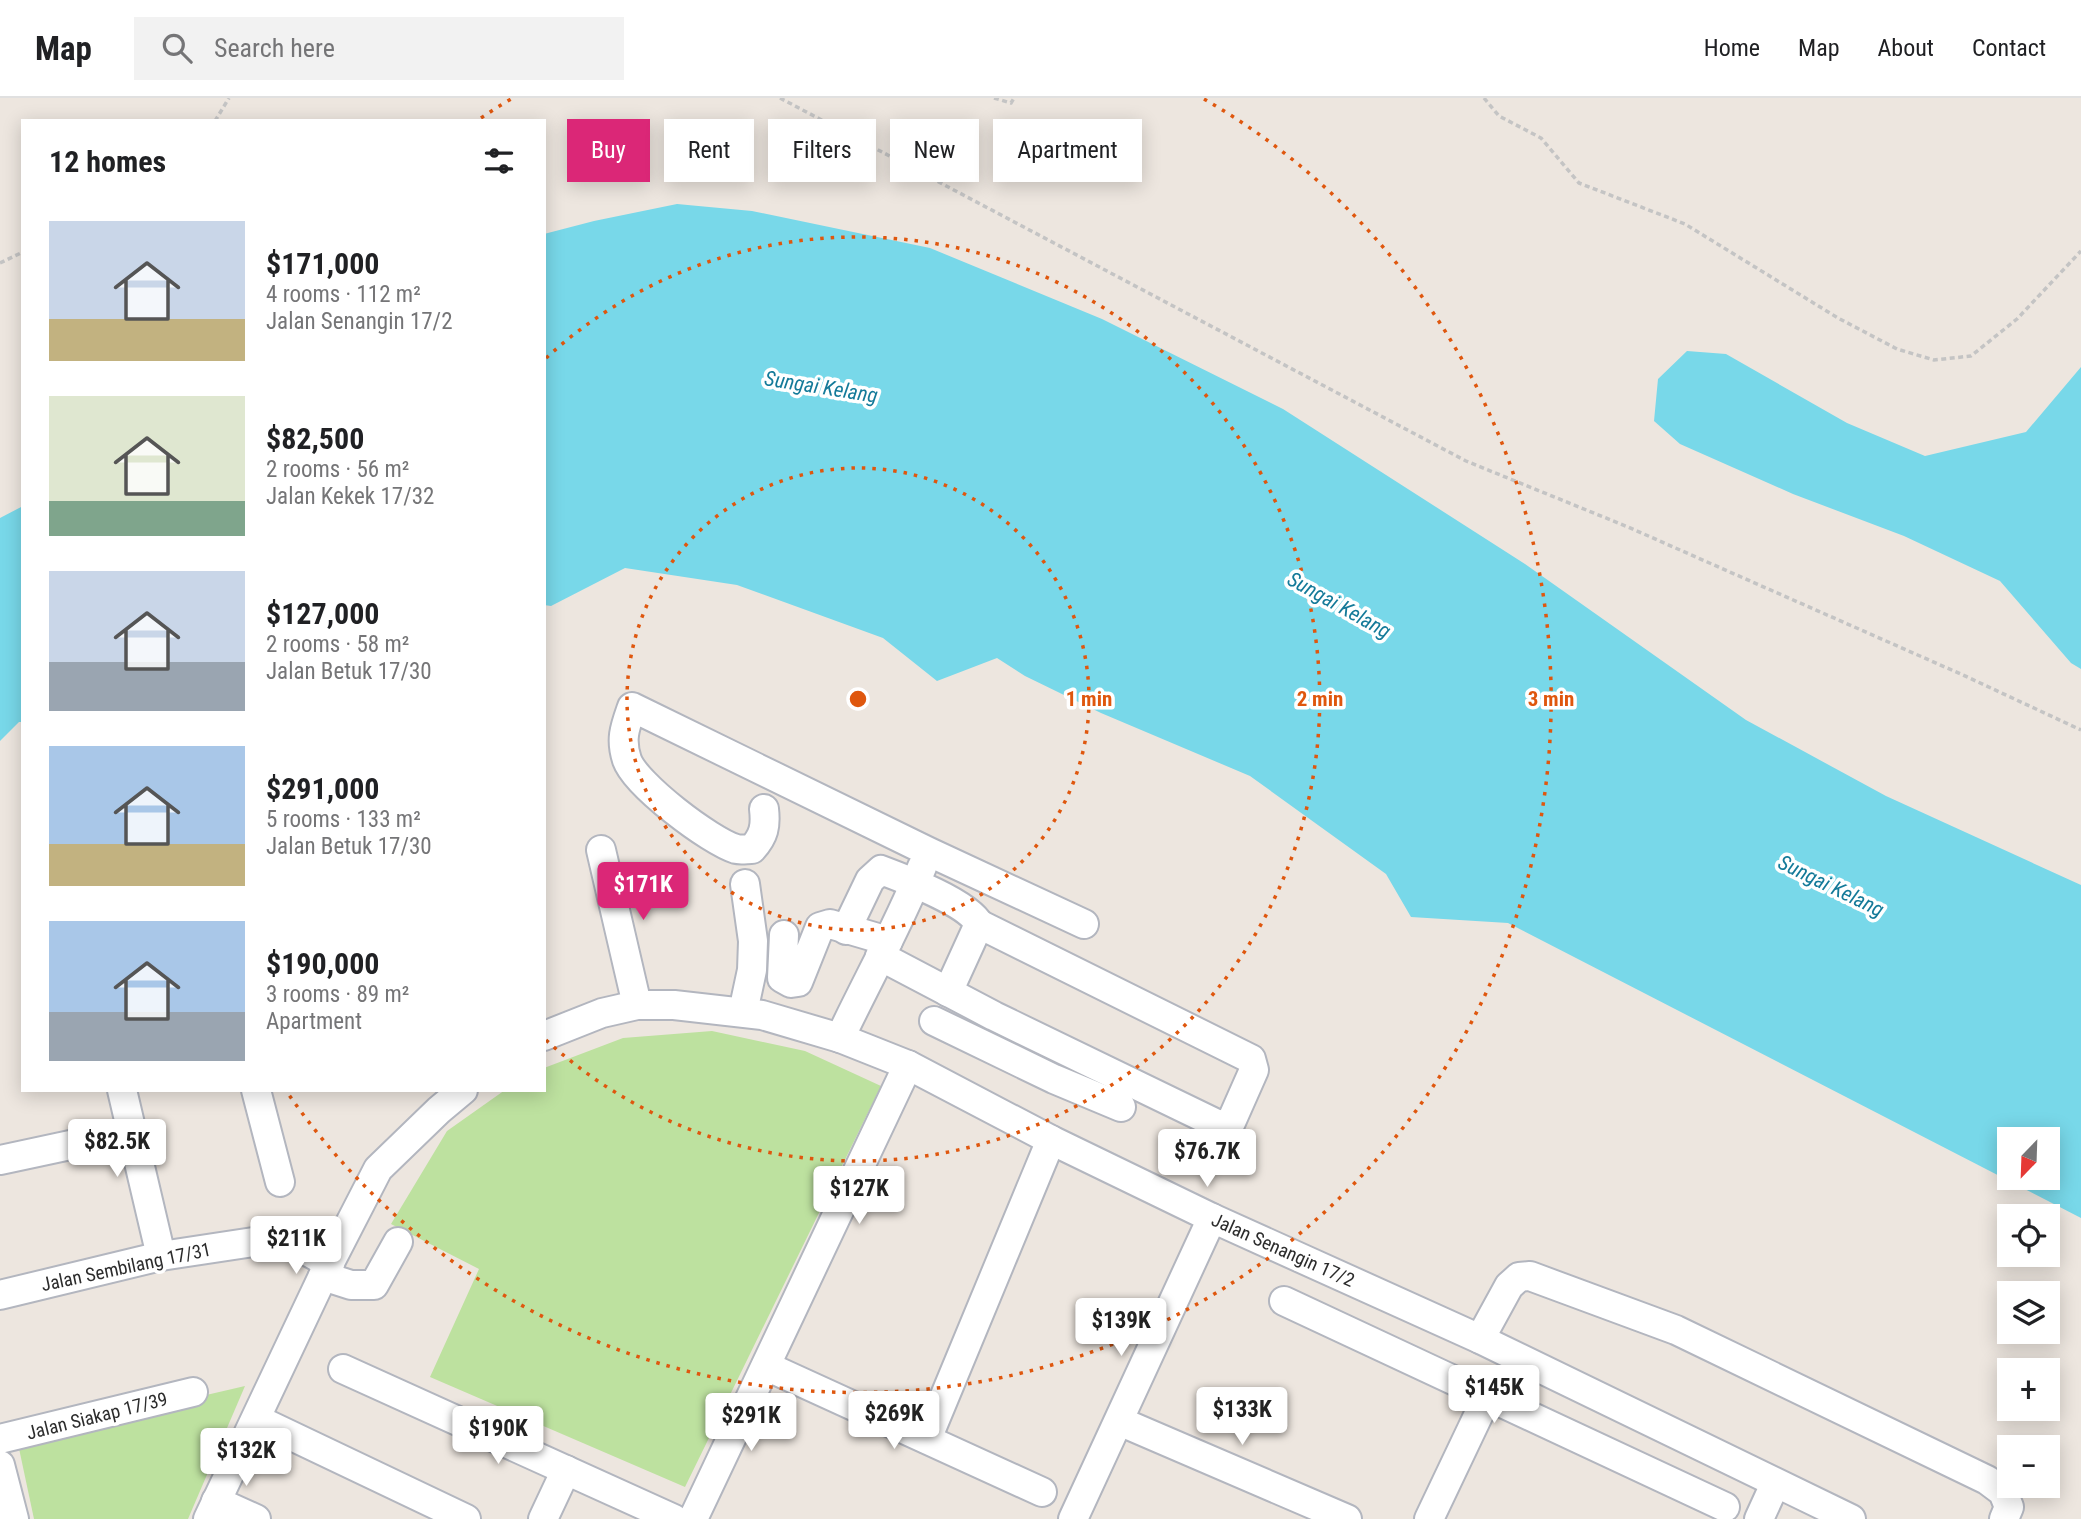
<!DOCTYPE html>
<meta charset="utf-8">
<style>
body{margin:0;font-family:"Roboto Condensed",sans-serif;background:#f2f2f2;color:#202124;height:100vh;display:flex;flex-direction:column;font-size:26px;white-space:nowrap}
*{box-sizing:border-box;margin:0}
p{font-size:23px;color:#757577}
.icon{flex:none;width:38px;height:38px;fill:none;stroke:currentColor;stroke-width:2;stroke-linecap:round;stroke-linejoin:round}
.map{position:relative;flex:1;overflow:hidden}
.panel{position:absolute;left:21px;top:21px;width:525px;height:973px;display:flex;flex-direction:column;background:#fff;border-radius:0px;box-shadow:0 4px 18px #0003}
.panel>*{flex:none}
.hud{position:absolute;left:567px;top:21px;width:665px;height:63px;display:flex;gap:14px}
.needle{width:46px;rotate:203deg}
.fabs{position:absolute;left:1997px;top:1029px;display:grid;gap:14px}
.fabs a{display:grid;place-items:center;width:63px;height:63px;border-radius:0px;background:#fff;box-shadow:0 4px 18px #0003;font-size:35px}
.price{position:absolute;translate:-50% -60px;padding:0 16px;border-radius:7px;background:#fff;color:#222;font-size:23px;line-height:46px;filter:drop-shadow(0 2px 4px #0008)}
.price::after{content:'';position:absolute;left:50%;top:42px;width:21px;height:16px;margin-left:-10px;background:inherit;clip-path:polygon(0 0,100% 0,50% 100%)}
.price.current{background:#db2777;color:#fff}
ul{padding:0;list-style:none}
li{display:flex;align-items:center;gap:21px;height:175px;padding:0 28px}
li span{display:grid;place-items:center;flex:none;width:196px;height:140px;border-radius:0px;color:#555}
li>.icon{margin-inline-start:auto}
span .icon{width:84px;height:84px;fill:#fffc;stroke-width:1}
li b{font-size:30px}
h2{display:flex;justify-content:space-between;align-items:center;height:84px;padding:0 28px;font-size:30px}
.chip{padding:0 24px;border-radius:0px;background:#fff;box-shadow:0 4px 18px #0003;font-size:24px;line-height:63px}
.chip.current{background:#db2777;color:#fff}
header{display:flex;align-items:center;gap:42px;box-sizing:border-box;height:98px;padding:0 35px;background:#fff;border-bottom:2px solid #e0e0e0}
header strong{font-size:33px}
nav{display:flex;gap:38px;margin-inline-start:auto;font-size:24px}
.search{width:490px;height:63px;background:#f2f2f2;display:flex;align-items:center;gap:18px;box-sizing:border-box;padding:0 24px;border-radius:0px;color:#757577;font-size:26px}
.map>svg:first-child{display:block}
.green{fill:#bde19f}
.water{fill:#78d8e9;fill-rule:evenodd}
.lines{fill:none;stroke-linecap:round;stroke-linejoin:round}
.minor-casing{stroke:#b3b6bf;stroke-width:32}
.path{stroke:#c4c4c4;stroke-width:3.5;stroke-dasharray:5 3.5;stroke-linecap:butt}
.minor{stroke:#fff;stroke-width:28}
.ring{fill:none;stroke:#df570e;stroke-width:3.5;stroke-dasharray:3.5 7}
.labels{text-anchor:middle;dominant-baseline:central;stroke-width:7;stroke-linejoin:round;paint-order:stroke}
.street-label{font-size:19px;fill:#2c2c2c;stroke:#fff}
.water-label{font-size:21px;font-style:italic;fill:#147a99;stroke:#fff}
.centre{fill:#df570e;stroke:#fff;stroke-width:3.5}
.ring-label{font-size:21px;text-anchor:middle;font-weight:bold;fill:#df570e;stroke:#fff;stroke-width:7;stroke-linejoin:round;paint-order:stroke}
</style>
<header>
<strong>Map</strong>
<div class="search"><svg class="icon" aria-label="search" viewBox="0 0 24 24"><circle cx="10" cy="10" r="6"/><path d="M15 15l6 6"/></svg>Search here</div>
<nav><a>Home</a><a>Map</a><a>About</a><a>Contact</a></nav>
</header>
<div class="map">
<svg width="2081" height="1421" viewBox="0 0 2081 1421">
<rect width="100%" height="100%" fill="#ede6df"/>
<g class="green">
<polygon points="712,933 805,953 881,988 685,1389 430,1279 479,1171 391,1126 447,1033 505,992 544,992 544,970 623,940"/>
<polygon points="245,1288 188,1421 34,1421 17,1341"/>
</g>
<g class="water">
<path d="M 677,106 L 752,113 L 930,150 L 1102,221 L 1283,311 L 1525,466 L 1746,622 L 1886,698 L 2081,787 L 2081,1120 L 1508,825 L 1411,819 L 1386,776 L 1250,678 L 1101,615 L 1025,578 L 997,560 L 937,583 L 883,540 L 737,487 L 625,470 L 551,508 L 544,507 L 544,136 L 594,123 ZM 2009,1041 L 2048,1041 L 2048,1080 L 2009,1080 Z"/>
<polygon points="1687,253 1726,256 1847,325 1925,358 2026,334 2081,269 2081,571 2071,565 2000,483 1904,438 1793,396 1680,346 1654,323 1658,281"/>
<polygon points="23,408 23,624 19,624 0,643 0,420"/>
</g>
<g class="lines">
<defs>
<g id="minor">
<path d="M 764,711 C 766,728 764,738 752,751 C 747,751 740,752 736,751 C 710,743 636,687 627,662 C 620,641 625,629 632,609 L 929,754 L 1084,826"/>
<polyline points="601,752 637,907"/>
<path d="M 846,832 L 870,782 L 881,772 C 905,781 968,805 979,826 L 948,894"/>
<polyline points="784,837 782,880 791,885 798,884 820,829 830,826 888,843"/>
<polyline points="880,858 994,918 1219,1027 1231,1024 1254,972 1251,961 979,826"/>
<polyline points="743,914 752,872 753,843 745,786"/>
<polyline points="934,923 1054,981 1121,1009"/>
<polyline points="544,938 602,915 637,907 674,907 762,917 840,940 908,967 1051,1042 1212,1120 1480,1241 1851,1421"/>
<path d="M 840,940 C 867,883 898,828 922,769"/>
<polyline points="122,992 161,1158"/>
<polyline points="256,992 280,1084"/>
<polyline points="0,1062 131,1034"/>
<polyline points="323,1178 351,1187 374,1187 398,1144"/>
<path d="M 0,1197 L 161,1158 L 267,1142 C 290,1140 309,1155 330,1166"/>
<polyline points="1284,1203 1725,1409"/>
<polyline points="1480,1241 1509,1188 1519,1179 1530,1178 1676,1232 1987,1382 2003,1394 2009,1409 2004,1421"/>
<polyline points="766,1268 1042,1394"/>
<polyline points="343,1271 674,1421"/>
<polyline points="256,1321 466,1421"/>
<polyline points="1119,1323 1347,1421"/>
<polyline points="0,1341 193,1294"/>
<polyline points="927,1341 1051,1042"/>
<polyline points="0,1367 14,1421"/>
<polyline points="216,1403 256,1421"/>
<polyline points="208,1421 323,1178 378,1071 439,1012 463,992"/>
<polyline points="543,1421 566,1372"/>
<polyline points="693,1421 908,967"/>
<polyline points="1073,1421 1212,1120"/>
<polyline points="1429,1421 1488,1297"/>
<polyline points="1759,1421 1775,1386"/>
</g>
</defs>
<use href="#minor" class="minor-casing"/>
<g class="path">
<polyline points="780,0 1466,363 1628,429 1963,577 2081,632"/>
<polyline points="994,0 1011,5 1014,0"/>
<polyline points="1484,0 1499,18 1541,40 1579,85 1685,126 1838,220 1897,251 1934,262 1971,258 2017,221 2081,153"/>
<polyline points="215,23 229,0"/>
<polyline points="0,165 23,154"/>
</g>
<use href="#minor" class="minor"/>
</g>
<g class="ring">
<circle cx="858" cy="601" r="231"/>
<path d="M546 260A462 462 0 1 1 546 942"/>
<path d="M481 20A693 693 0 0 1 511 1M1204 1A693 693 0 1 1 287 994"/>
</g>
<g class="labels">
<g class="street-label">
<text transform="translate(1283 1152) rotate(24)">Jalan Senangin 17/2</text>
<text transform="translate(126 1169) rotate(-12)">Jalan Sembilang 17/31</text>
<text transform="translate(97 1318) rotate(-14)">Jalan Siakap 17/39</text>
</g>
<g class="water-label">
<text transform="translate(821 289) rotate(9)">Sungai Kelang</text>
<text transform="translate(1339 507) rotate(29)">Sungai Kelang</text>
<text transform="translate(1831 788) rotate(26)">Sungai Kelang</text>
</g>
</g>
<circle cx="858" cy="601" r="10" class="centre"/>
<g class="ring-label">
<text x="1089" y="608">1 min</text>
<text x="1320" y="608">2 min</text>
<text x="1551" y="608">3 min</text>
</g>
</svg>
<div class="fabs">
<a><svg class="needle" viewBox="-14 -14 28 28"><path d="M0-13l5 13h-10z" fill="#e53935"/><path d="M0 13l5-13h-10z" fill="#757577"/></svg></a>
<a><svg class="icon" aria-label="locate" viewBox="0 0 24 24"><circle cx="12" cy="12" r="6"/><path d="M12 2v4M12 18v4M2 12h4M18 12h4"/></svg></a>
<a><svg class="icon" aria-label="layers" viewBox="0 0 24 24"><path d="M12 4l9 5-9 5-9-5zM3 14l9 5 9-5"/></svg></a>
<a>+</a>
<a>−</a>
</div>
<b class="price current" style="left:643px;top:824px">$171K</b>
<b class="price" style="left:117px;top:1081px">$82.5K</b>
<b class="price" style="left:1207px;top:1091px">$76.7K</b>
<b class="price" style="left:859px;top:1128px">$127K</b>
<b class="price" style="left:296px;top:1178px">$211K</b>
<b class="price" style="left:1121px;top:1260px">$139K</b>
<b class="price" style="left:1494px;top:1327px">$145K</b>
<b class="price" style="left:1242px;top:1349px">$133K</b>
<b class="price" style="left:894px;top:1353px">$269K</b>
<b class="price" style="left:751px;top:1355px">$291K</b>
<b class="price" style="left:498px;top:1368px">$190K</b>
<b class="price" style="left:246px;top:1390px">$132K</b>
<div class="hud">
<a class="chip current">Buy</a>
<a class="chip">Rent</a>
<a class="chip">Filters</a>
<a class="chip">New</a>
<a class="chip">Apartment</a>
</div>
<section class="panel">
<h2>12 homes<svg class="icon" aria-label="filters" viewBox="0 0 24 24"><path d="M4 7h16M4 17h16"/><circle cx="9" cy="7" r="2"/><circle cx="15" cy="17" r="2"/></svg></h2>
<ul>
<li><span style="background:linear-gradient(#c9d6e8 70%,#c2b280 0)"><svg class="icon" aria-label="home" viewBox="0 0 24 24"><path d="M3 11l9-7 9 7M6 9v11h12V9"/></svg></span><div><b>$171,000</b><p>4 rooms · 112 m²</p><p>Jalan Senangin 17/2</p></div></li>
<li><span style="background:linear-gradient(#dfe7d0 75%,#7fa58c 0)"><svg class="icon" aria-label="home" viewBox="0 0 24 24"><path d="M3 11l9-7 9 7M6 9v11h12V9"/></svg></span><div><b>$82,500</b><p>2 rooms · 56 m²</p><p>Jalan Kekek 17/32</p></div></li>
<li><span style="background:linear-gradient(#c9d6e8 65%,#9aa5b1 0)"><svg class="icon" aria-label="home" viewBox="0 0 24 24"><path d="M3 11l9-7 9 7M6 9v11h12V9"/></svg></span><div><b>$127,000</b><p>2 rooms · 58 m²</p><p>Jalan Betuk 17/30</p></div></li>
<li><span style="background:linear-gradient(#a9c7e8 70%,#c2b280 0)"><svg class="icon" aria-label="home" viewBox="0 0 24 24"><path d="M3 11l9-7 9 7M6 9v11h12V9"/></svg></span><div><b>$291,000</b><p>5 rooms · 133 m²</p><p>Jalan Betuk 17/30</p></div></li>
<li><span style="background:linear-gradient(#a9c7e8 65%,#9aa5b1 0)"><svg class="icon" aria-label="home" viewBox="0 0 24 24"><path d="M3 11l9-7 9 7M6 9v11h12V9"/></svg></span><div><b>$190,000</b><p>3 rooms · 89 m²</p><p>Apartment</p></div></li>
</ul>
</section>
</div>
